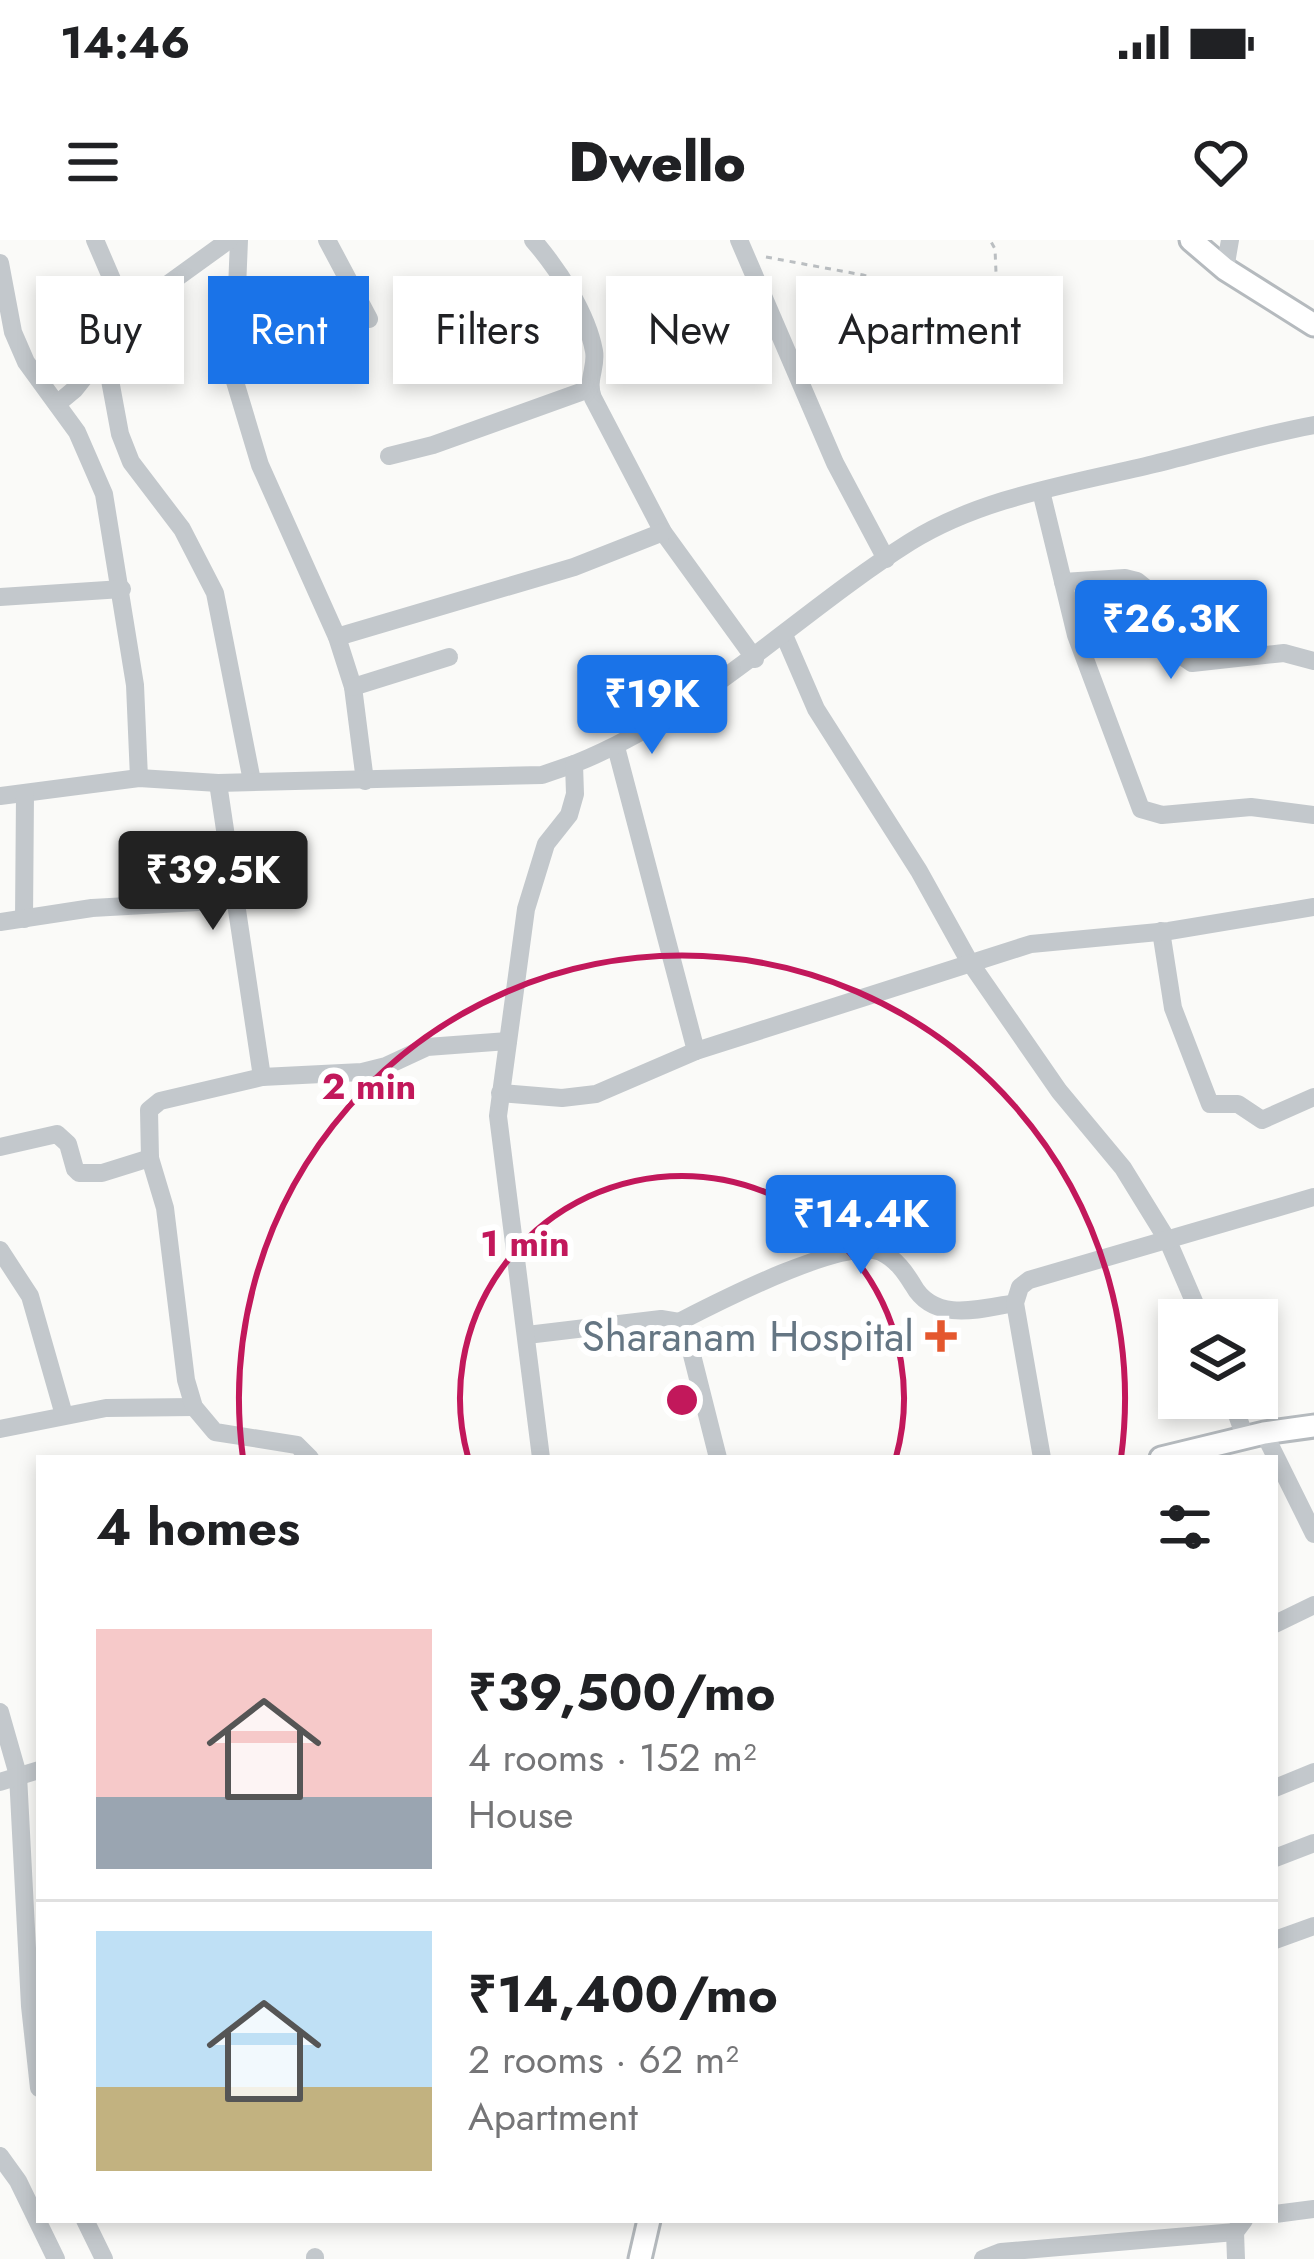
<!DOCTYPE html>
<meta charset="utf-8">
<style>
body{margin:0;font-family:Jost,sans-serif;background:#f2f2f2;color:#202124;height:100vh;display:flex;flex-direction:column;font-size:45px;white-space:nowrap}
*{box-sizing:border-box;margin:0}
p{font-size:39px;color:#757577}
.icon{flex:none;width:66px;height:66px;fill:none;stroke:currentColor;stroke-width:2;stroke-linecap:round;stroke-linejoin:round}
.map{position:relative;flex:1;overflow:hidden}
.details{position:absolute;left:36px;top:1215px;width:1242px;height:768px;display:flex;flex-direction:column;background:#fff;border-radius:0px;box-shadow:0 6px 18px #0003}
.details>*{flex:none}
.top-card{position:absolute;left:36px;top:36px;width:1242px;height:108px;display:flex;gap:24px}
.tools{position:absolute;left:1158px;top:1059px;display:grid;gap:24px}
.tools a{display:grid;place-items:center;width:120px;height:120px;border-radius:0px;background:#fff;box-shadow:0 6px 18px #0003;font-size:60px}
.price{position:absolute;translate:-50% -102px;padding:0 27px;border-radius:12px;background:#1a73e8;color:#fff;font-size:39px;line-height:78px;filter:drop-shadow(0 3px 6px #0008)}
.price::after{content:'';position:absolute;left:50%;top:72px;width:36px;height:27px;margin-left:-18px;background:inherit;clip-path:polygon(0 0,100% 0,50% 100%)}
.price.on{background:#222;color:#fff}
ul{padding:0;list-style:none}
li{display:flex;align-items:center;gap:36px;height:300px;padding:0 60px}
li+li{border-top:3px solid #e0e0e0}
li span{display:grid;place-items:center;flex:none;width:336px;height:240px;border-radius:0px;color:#555}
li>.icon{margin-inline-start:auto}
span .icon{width:144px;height:144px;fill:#fffc;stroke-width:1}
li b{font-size:51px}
h2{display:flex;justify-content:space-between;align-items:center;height:144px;padding:0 60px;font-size:51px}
.chip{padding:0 42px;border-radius:0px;background:#fff;box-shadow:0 6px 18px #0003;font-size:42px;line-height:108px}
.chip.on{background:#1a73e8;color:#fff}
.status{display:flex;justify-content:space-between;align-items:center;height:84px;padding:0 60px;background:#fff;direction:ltr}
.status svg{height:33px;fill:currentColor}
header{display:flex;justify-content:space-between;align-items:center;height:156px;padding:0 60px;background:#fff;font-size:54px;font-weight:800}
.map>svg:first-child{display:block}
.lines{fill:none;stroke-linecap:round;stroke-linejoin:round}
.major-casing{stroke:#b5babe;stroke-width:27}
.path{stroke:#bbbfc2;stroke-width:3;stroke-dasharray:6 6;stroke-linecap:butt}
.minor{stroke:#c3c8cc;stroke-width:18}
.major{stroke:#fff;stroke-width:21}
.ring{fill:none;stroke:#c2185b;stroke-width:6}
.poi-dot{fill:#e4572e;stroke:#fff;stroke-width:4.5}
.labels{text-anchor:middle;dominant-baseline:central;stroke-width:12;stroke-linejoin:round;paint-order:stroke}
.poi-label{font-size:42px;fill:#657683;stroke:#fff;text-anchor:end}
.centre{fill:#c2185b;stroke:#fff;stroke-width:6}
.ring-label{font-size:36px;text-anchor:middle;font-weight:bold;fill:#c2185b;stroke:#fff;stroke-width:12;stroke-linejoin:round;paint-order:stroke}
</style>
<div class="status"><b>14:46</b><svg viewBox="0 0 49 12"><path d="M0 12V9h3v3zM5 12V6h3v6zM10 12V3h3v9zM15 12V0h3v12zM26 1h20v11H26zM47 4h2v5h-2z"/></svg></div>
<header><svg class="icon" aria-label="menu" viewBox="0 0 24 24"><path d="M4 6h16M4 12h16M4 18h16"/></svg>Dwello<svg class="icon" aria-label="heart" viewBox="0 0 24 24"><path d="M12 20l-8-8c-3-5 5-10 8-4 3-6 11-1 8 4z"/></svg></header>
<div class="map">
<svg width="1314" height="2019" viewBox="0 0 1314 2019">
<rect width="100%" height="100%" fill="#fafaf8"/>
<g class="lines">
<defs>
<g id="major">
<polyline points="1191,0 1225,29 1314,85"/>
<polyline points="1161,1218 1264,1193 1314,1186"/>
<polyline points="640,2019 649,1980"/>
</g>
</defs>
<use href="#major" class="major-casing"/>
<polyline class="path" points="766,17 863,35 947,61 984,65 997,56 995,9 990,0"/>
<g class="minor">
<polyline points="95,0 129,79"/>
<polyline points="239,0 237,49 226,66 224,81 227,115 260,225 337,397 353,447 365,541"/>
<polyline points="327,0 369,79"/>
<path d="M 533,0 C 558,29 587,73 594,111 C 597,128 586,140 593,158 L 663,292 L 755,419"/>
<polyline points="739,0 835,223 886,319"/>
<polyline points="0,23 13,92 26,122 77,192 104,254 135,445 139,538"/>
<polyline points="1225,29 1230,0"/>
<polyline points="105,113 120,194 131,222 182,289 215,353 252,541"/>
<polyline points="57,164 75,149 146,60 229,0"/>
<polyline points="389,216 433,205 589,149"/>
<polyline points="1041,251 1076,395 1141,569 1162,575 1251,567 1314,575"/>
<polyline points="1063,342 1125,338 1137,341 1147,349 1179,414 1192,423 1284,413 1314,421"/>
<polyline points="0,357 122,349"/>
<polyline points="784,395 816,469 919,631 969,721 1059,851 1123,928 1168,1001 1202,1080"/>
<polyline points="337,397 574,327 663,292"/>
<polyline points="353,447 449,417"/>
<polyline points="616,507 696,811"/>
<polyline points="218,543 262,837"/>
<polyline points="0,556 139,538 218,543 542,535 574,524"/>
<polyline points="24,679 25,554"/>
<polyline points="0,682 92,668 234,660"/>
<polyline points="1161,691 1173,768 1210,864 1238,864 1262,880 1314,857"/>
<polyline points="500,853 562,858 596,854 696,811 1031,704 1169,691 1314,667"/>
<polyline points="0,907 57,894 68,904 75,929 79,933 102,933 150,918"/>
<polyline points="0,1010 30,1056 64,1175"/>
<path d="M 679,1082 C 716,1063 843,997 881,1012 C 896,1019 905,1032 913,1045 C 934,1083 980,1069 1015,1063"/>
<polyline points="527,1095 661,1079 679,1082 690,1107 718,1218"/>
<polyline points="1231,1158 1245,1197"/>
<polyline points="0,1189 106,1168 194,1167"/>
<polyline points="1264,1193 1314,1294"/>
<polyline points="310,1218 297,1205 215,1192 194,1167 186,1140 165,968 150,918 149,870 160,861 262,837 362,832 386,826 427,807 508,801"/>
<path d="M 541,1218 L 498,876 L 526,669 L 546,604 L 569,575 L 575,554 L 574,524 C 702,473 796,374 910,302 C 982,257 1072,244 1154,224 C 1207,211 1260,195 1314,185"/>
<polyline points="1042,1218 1015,1063 1020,1047 1029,1040 1314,957"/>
<polyline points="1275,1384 1314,1365"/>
<polyline points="0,1472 18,1535 30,1766 39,1848"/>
<polyline points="0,1542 39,1530"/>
<polyline points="1275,1548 1314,1532"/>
<polyline points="1275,1618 1314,1603"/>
<polyline points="1275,1700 1314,1686"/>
<polyline points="0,1916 18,1941 56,2019"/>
<polyline points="1275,1974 1314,1969"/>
<polyline points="85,1980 104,2019"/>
<polyline points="315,2019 315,2017"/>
<polyline points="983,2019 1001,2012 1235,1992"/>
<polyline points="1236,2019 1235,1992 1244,1980"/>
</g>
<use href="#major" class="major"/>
</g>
<g class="ring">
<path d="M468 1217A222 222 0 1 1 896 1217"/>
<path d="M243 1218A443 443 0 1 1 1121 1218"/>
</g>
<path class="poi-dot" d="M935 1078h12v12h12v12h-12v12h-12v-12h-12v-12h12z"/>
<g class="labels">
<g class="poi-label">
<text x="914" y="1096">Sharanam Hospital</text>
</g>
</g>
<circle cx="682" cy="1160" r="18" class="centre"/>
<g class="ring-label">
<text x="369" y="859">2 min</text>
<text x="525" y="1016">1 min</text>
</g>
</svg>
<div class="tools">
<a><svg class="icon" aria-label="layers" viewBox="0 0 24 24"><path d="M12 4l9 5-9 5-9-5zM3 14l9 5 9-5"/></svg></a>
</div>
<b class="price" style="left:1171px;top:442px">₹26.3K</b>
<b class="price" style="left:652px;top:517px">₹19K</b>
<b class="price on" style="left:213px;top:693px">₹39.5K</b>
<b class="price" style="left:861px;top:1037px">₹14.4K</b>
<div class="top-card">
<a class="chip">Buy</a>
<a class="chip on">Rent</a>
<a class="chip">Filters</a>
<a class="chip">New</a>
<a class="chip">Apartment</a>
</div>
<section class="details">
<h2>4 homes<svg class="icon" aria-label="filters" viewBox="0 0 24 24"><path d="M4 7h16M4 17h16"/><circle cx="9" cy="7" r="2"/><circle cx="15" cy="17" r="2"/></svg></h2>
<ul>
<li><span style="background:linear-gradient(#f6c9c9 70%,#9aa5b1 0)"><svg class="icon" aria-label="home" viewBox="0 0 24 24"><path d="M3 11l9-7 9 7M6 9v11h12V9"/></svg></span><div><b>₹39,500/mo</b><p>4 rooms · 152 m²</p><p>House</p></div></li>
<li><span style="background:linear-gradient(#bfe0f5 65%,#c2b280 0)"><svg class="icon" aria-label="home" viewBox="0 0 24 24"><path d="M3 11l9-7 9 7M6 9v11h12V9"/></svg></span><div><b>₹14,400/mo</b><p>2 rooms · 62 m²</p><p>Apartment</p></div></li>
</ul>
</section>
</div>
